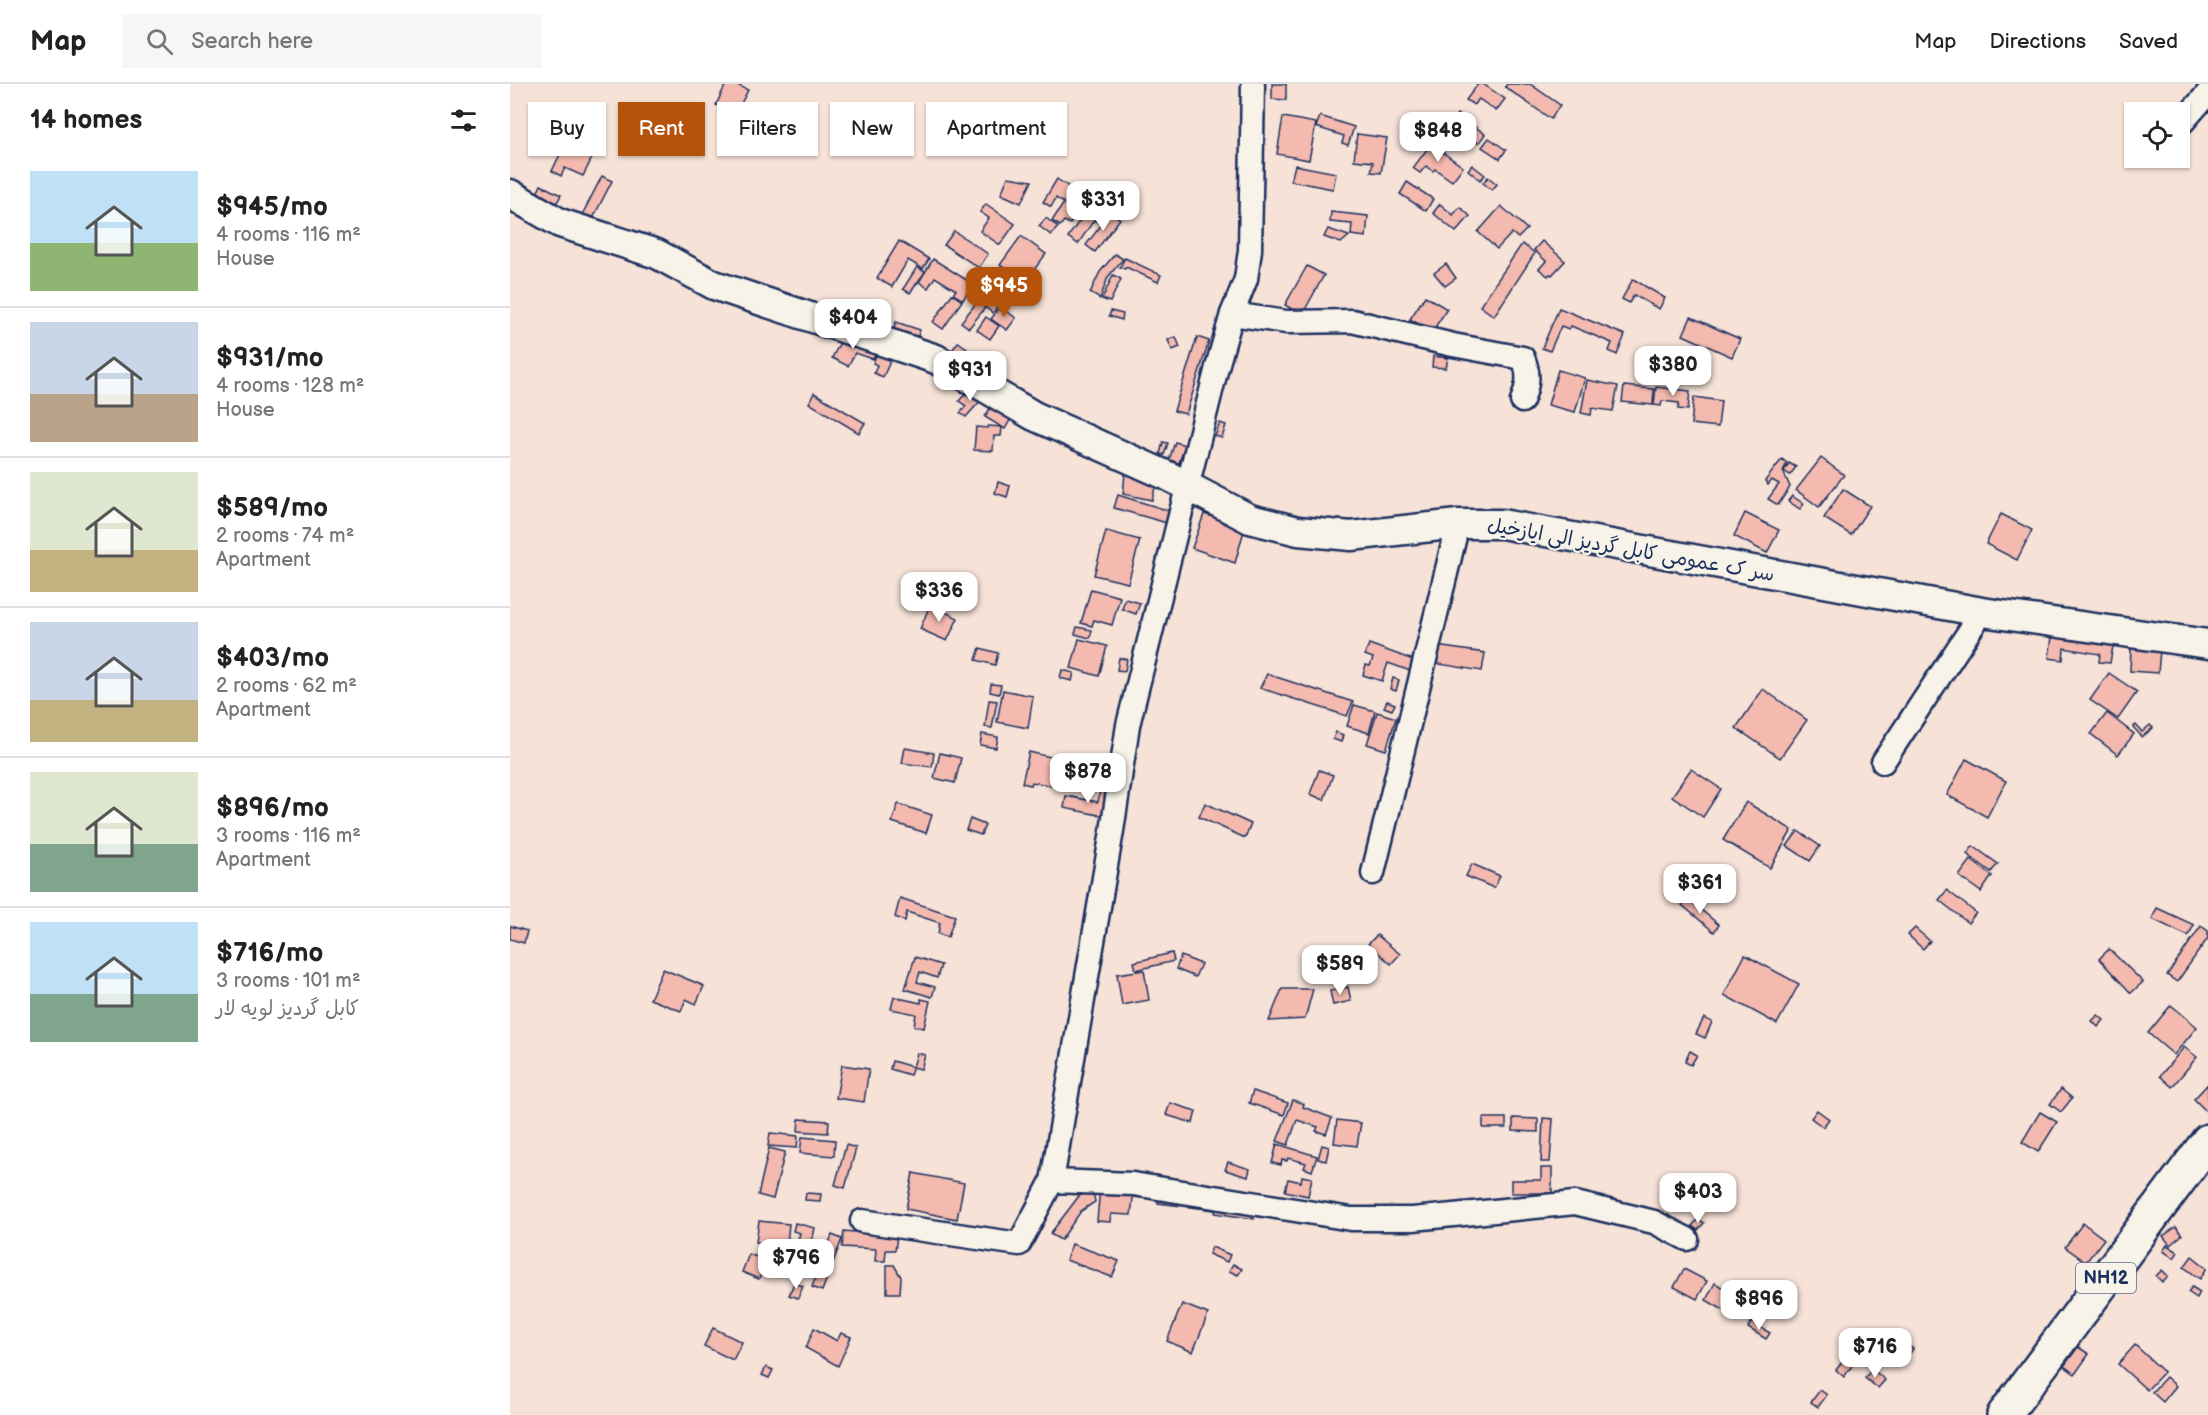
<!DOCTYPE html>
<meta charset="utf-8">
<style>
body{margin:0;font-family:"Balsamiq Sans","Playpen Sans Arabic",sans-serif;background:#f6f6f6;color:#222;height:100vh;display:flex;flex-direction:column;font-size:22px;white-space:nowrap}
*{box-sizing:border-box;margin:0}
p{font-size:20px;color:#767676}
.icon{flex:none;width:33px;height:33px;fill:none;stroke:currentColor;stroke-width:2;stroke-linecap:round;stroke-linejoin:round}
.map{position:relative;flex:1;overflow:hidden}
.side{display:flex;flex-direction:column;background:#fff;width:510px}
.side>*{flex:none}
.guide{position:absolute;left:18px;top:18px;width:570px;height:54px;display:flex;gap:12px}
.fabs{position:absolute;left:1614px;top:18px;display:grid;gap:12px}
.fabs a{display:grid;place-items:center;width:66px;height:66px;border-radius:0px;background:#fff;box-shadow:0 2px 4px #0004;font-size:30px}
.price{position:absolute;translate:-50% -51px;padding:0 14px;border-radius:12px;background:#fff;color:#222;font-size:20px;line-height:39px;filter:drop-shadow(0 2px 3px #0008)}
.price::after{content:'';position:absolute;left:50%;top:36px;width:18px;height:14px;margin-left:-9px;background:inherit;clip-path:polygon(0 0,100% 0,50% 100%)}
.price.active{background:#b45309;color:#fff}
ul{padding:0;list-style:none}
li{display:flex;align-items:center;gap:18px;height:150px;padding:0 30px}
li+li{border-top:2px solid #e0e0e0}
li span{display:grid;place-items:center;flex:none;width:168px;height:120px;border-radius:0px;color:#555}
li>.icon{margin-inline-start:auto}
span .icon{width:72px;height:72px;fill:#fffc;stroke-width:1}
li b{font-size:26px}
h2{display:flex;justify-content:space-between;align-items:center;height:72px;padding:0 30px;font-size:26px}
.tag{padding:0 21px;border-radius:0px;background:#fff;box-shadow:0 2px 4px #0004;font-size:21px;line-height:54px}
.tag.active{background:#b45309;color:#fff}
header{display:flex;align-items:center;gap:36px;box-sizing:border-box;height:84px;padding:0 30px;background:#fff;border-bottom:2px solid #e0e0e0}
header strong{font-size:28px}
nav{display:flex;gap:33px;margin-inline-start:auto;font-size:21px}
.search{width:420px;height:54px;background:#f6f6f6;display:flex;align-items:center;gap:15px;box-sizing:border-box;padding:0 21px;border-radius:0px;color:#767676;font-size:22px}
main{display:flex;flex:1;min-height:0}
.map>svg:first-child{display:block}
.building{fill:#f4baaf;stroke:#1b2f5e;stroke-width:1.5}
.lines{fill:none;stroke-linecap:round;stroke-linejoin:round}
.minor-casing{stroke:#1b2f5e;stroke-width:27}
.major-casing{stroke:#1b2f5e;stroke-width:33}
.highway-casing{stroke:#1b2f5e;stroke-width:38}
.minor{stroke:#f7f3e8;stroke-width:22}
.major{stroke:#f7f3e8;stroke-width:28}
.highway{stroke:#f7f3e8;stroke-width:33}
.labels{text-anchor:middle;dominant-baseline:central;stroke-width:4.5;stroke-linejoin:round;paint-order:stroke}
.shield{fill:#f7f3e8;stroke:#5d6a87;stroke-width:1.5}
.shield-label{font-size:18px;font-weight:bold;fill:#1b2f5e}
.street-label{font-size:20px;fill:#1b2f5e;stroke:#f7f3e8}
</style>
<header>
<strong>Map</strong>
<div class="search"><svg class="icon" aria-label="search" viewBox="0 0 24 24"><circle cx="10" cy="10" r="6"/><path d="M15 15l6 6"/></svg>Search here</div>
<nav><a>Map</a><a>Directions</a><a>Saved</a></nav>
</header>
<main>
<section class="side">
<h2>14 homes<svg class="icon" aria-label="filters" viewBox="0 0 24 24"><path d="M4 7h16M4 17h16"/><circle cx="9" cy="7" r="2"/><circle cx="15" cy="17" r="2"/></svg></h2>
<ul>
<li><span style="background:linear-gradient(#bfe0f5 60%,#8fb573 0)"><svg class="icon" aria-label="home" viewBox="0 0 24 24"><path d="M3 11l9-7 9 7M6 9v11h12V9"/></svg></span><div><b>$945/mo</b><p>4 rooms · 116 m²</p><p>House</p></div></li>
<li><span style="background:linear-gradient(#c9d6e8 60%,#b9a48a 0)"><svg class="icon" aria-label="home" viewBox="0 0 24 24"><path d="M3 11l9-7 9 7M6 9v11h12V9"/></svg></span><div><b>$931/mo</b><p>4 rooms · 128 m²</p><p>House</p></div></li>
<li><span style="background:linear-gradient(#dfe7d0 65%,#c2b280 0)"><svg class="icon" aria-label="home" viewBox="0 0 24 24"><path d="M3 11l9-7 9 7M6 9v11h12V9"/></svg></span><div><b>$589/mo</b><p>2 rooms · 74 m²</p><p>Apartment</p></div></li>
<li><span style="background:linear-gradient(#c9d6e8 65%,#c2b280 0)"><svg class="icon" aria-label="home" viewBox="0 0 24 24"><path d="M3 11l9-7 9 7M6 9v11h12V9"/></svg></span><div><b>$403/mo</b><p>2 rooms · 62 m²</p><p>Apartment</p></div></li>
<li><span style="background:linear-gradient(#dfe7d0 60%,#7fa58c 0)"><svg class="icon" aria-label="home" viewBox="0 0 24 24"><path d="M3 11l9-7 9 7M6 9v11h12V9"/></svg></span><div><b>$896/mo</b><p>3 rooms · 116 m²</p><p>Apartment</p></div></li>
<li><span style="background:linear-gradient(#bfe0f5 60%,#7fa58c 0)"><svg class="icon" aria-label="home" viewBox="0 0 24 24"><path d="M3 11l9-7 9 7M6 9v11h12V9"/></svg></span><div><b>$716/mo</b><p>3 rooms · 101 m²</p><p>کابل گردیز لویه لار</p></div></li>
</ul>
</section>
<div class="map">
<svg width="1698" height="1331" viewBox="0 0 1698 1331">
<rect width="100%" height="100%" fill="#f6e2d7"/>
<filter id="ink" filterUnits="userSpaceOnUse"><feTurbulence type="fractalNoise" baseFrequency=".0167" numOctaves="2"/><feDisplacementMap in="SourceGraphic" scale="12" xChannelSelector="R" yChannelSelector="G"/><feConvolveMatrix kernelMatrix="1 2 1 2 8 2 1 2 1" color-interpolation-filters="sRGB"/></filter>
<g filter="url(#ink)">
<g class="building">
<polygon points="216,0 225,0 238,6 225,31 206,21"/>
<polygon points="762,0 776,0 776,16 762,15"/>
<polygon points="968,0 973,0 995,15 986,27 969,15 964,21 956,16"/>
<polygon points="997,0 1020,0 1050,21 1041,35 995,3"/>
<polygon points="947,30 975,50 969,59 941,39"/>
<polygon points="810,32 844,43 838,61 832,59 834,52 806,43"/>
<polygon points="773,33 806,39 799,76 767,70"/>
<polygon points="847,50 877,54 871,89 861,88 863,78 844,76"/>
<polygon points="979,54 996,66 990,75 972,63"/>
<polygon points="57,56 84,70 73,92 55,84 51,92 42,87"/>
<polygon points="921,60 953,83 942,97 925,85 923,87 916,82 910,89 903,84"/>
<polygon points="785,81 826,89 823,105 781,97"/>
<polygon points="962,81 975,91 970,96 958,86"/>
<polygon points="92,92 102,97 82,136 72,131"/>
<polygon points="498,93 522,97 511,119 491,110"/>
<polygon points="978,93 987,100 982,106 973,99"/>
<polygon points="547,95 571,111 568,116 574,120 560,140 554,137 550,142 542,137 554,119 546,114 541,123 533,118"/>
<polygon points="897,98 923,115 916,127 890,110"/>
<polygon points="31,101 51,111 43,125 24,116"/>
<polygon points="577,115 599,129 591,141 584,136 568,160 558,153 575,129 570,126"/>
<polygon points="476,120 505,140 490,161 470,147 479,134 470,128"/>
<polygon points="930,120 943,131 950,123 960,132 946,148 923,129"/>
<polygon points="991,122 1017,145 1008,154 1002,149 987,165 968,148"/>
<polygon points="601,128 610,135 585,168 576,161"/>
<polygon points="821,128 858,132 856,153 841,151 842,140 820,138"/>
<polygon points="536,134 548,143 541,151 529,142"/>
<polygon points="818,145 839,152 831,159 814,153"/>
<polygon points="444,147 478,170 469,184 434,161"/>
<polygon points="511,152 536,170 514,199 490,181"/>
<polygon points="389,157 419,175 413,185 398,176 382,203 367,194"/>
<polygon points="1032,157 1055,177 1042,191 1040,190 1038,192 1029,185 1036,177 1024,166"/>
<polygon points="1012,160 1025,169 984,232 970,222"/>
<polygon points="605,170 613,175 598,193 590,215 580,209 590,188"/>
<polygon points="615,174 651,191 648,198 616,183 615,185 610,183"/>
<polygon points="423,175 463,200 453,216 443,210 446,206 425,193 418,204 409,198"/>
<polygon points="936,180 946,194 935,202 924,189"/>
<polygon points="797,182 814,191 792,231 775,221"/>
<polygon points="407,183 415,188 400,209 393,205"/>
<polygon points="603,191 611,195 600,218 592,215"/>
<polygon points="1123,195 1155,214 1149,225 1124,211 1119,219 1112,215"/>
<polygon points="482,208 500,219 498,222 480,211"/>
<polygon points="474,209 490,219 483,229 468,218"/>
<polygon points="442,210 452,217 433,245 423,238"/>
<polygon points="915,212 937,225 922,248 900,235"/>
<polygon points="467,218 475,224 459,244 451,238"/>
<polygon points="490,223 506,234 497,246 481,235"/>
<polygon points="1049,224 1115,251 1107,271 1099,267 1102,259 1061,242 1059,245 1051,242 1040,267 1032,264"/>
<polygon points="601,227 613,230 612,236 599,232"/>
<polygon points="476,233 489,242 480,255 467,246"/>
<polygon points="1181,233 1230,255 1222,273 1173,251"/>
<polygon points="386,238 410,246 405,260 381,252"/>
<polygon points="334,251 368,265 363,275 345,269 338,282 322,274"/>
<polygon points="666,253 670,263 662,266 658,256"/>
<polygon points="687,253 699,257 676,330 664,327"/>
<polygon points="448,258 457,264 448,274 440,269"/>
<polygon points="369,265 383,271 373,293 364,289 367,281 363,279"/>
<polygon points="923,272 938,274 936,284 922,283"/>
<polygon points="1048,286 1075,294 1065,328 1038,321"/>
<polygon points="1077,296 1108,302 1103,327 1082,324 1081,331 1071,329"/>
<polygon points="1114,302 1144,305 1143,321 1112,318"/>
<polygon points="1146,303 1180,307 1178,326 1168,325 1169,319 1152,317 1151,322 1144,321"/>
<polygon points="460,304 472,315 456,333 450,329 456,322 449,317"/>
<polygon points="304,309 355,339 349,349 299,319"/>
<polygon points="1184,313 1211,317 1208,343 1181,340"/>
<polygon points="483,319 503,331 495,345 475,333"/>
<polygon points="710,339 716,341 712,354 705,352"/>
<polygon points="478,342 492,343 491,352 484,352 483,367 464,366 466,343 478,344"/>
<polygon points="653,358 658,359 654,371 650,370"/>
<polygon points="665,358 675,361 669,379 659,376"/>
<polygon points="1311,374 1334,391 1309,423 1286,406"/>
<polygon points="1272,375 1277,379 1273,387 1280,403 1268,421 1258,415 1269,400 1262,396 1258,401 1255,397"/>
<polygon points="616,379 647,395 642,416 613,410"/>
<polygon points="1279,379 1286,383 1280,391 1274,387"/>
<polygon points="488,398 500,402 497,413 485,409"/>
<polygon points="1333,405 1360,422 1341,451 1314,434"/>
<polygon points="608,411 660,427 657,439 604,424"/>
<polygon points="1282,412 1294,420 1290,425 1278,417"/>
<polygon points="1235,429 1269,446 1257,469 1224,452"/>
<polygon points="694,430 735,443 725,479 682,464"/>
<polygon points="1491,430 1522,446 1507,476 1476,460"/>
<polygon points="596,447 630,456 618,499 584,491"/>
<polygon points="581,505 610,513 602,541 584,536 582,542 571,539"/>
<polygon points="615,515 630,519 626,530 612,525"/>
<polygon points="420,521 448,534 437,557 410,545"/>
<polygon points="567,543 582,546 580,554 565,550"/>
<polygon points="1542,553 1603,562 1600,579 1589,578 1590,570 1554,564 1553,576 1539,574"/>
<polygon points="569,555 597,562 589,592 561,584"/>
<polygon points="859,560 906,577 903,588 878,579 872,597 853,591 856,581 860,582 863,574 855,571"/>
<polygon points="926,562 975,569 972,587 923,579"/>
<polygon points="470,564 488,569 485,581 466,576"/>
<polygon points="1621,564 1650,566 1648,589 1620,587"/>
<polygon points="609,574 617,575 615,587 607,586"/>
<polygon points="552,586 564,589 562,597 550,594"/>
<polygon points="1599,589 1627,608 1608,635 1580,616"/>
<polygon points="757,590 843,618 837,632 750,604"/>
<polygon points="883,594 889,596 886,607 880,605"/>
<polygon points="481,600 491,601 489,610 480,608"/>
<polygon points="1253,605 1297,636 1270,674 1226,644"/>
<polygon points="493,606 523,612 518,644 487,638"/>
<polygon points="479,616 487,617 482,644 475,643"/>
<polygon points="877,617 885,620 882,626 874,623"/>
<polygon points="844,621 865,627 859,649 837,642"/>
<polygon points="867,628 886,634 876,666 857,660"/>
<polygon points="1597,629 1624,650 1608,671 1581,650"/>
<polygon points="1626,641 1632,648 1640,641 1643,644 1632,653 1623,643"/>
<polygon points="826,648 833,651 831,658 823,655"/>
<polygon points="472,650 488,653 486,664 470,661"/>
<polygon points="395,664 424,669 422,683 392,679"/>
<polygon points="519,668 549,675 543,702 522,698 521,701 512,699"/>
<polygon points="430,669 451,674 445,699 424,694"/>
<polygon points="1456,675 1496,697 1477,733 1437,711"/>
<polygon points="563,676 575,678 573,694 561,692"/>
<polygon points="579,679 600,683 598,693 577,689"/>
<polygon points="1181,685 1211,705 1193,733 1162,712"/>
<polygon points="809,686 823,691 814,716 800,710"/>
<polygon points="590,706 599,707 594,732 554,724 556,712 588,718"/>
<polygon points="1236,718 1282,746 1260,784 1213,756"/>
<polygon points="695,719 741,740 735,754 689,733"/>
<polygon points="388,720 422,731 416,749 382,738"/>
<polygon points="460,735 475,741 471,751 456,746"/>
<polygon points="1288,747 1310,762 1300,777 1277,762"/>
<polygon points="1463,762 1488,780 1481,788 1457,770"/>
<polygon points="1461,776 1482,792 1471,808 1449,792"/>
<polygon points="962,780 990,792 984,804 956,792"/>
<polygon points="1437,806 1466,829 1458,839 1429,816"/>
<polygon points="390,814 445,832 438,853 428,850 430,839 397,828 395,837 385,833"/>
<polygon points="1177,814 1209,841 1204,848 1172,821"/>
<polygon points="1647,824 1684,841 1678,852 1642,835"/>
<polygon points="0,842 17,847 14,859 0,855"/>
<polygon points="1691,842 1698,847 1698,854 1667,898 1657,891"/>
<polygon points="1405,844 1420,857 1413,865 1398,851"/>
<polygon points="867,851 890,870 881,880 858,860"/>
<polygon points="1599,865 1633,898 1621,909 1589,875"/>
<polygon points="662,869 664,877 626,886 624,878"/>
<polygon points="1235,871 1289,900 1267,940 1214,911"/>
<polygon points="671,872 691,880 685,893 666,885"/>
<polygon points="405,873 431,881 427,894 410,888 407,898 425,903 422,913 395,905"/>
<polygon points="153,885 194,902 186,920 176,915 171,927 140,915"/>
<polygon points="634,886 639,916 612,921 607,890"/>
<polygon points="838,903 841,917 823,921 820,907"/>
<polygon points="772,905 803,905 795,935 759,937"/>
<polygon points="384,913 411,919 411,915 420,917 414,944 404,942 406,930 381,925"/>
<polygon points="1661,921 1687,943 1664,971 1638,949"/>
<polygon points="1588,931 1594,936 1588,943 1582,937"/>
<polygon points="1194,934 1202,938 1195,954 1186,950"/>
<polygon points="1674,963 1687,973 1662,1003 1650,992"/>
<polygon points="1180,967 1187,971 1181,981 1175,978"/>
<polygon points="407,969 415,971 411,985 403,983"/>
<polygon points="382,977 403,983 400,991 380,985"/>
<polygon points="332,981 359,985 354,1018 326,1014"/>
<polygon points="1698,1000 1698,1027 1697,1028 1684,1015"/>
<polygon points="1551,1005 1562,1014 1551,1028 1540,1020"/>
<polygon points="743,1007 778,1019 774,1031 739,1019"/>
<polygon points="783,1016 794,1020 793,1023 822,1034 816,1050 806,1047 808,1043 787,1036 778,1061 767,1057"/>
<polygon points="660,1019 686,1027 683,1039 656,1031"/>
<polygon points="1307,1026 1319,1035 1313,1043 1301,1034"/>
<polygon points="1530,1028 1547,1038 1528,1068 1512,1058"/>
<rect x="973" y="1034" width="23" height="10"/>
<polygon points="1003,1034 1028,1035 1028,1048 1003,1047"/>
<polygon points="1033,1034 1043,1035 1040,1078 1031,1078"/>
<polygon points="289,1035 319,1037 318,1049 288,1047"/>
<polygon points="827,1036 851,1039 847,1062 824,1059"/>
<polygon points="260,1049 288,1052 287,1064 258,1062"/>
<polygon points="292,1053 325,1056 324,1072 290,1069"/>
<polygon points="767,1060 807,1072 802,1087 794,1084 796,1079 778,1074 777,1077 772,1076 771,1081 762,1079"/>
<polygon points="336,1061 346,1064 335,1104 325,1101"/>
<polygon points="812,1061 819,1063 816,1077 808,1075"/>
<polygon points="259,1064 275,1068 263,1115 248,1111"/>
<polygon points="718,1078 740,1085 738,1093 715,1086"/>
<polygon points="1031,1084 1042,1084 1042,1109 1001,1109 1001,1096 1031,1096"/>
<polygon points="403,1089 454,1099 447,1135 396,1125"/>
<polygon points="792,1092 802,1094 798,1112 775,1107 778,1095 791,1098"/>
<polygon points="590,1103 624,1106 621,1131 601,1130 600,1138 587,1137"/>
<polygon points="583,1107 585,1118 571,1127 551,1156 540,1150 569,1112"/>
<polygon points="650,1107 705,1115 704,1126 648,1119"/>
<polygon points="296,1109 311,1110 310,1117 295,1116"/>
<polygon points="707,1116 746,1122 744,1135 705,1129"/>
<polygon points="1188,1135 1194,1139 1188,1146 1182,1142"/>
<polygon points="249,1137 279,1140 277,1161 246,1158"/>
<polygon points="285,1139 305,1144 299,1171 285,1167 290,1149 283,1147"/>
<polygon points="1573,1139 1594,1155 1576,1178 1555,1163"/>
<polygon points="1666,1143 1672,1151 1660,1161 1653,1152"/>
<polygon points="334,1147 387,1152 385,1166 376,1166 375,1177 365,1177 366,1165 332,1163"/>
<polygon points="322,1151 332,1155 312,1207 302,1203"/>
<polygon points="562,1160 609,1177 602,1193 556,1176"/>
<polygon points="1657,1161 1668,1168 1664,1174 1653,1167"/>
<polygon points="702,1163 720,1171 717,1178 699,1170"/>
<polygon points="239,1170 257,1177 249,1195 232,1188"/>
<polygon points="1682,1172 1697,1184 1690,1195 1674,1183"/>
<polygon points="723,1180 732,1185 728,1191 719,1187"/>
<polygon points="377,1181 384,1181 391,1193 390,1209 377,1209"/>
<polygon points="1174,1185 1197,1197 1187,1215 1164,1203"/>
<polygon points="1652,1186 1658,1192 1652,1198 1646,1192"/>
<polygon points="284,1199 293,1202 288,1214 279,1211"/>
<polygon points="1205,1199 1223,1210 1213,1226 1196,1216"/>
<polygon points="1682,1203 1690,1208 1687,1214 1678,1208"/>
<polygon points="672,1220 698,1230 683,1268 657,1257"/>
<polygon points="1241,1238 1260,1249 1256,1255 1238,1244"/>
<polygon points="203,1244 232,1258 223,1276 194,1262"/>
<polygon points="304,1244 327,1257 331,1249 341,1253 328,1282 296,1264"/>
<polygon points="1344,1252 1360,1261 1351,1275 1336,1266"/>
<polygon points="1393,1258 1403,1265 1398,1272 1388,1266"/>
<polygon points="1625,1261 1654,1288 1637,1306 1608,1280"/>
<polygon points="1568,1263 1579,1270 1565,1290 1554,1282"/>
<polygon points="1336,1273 1344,1279 1334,1293 1326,1286"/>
<polygon points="256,1283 263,1286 259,1294 252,1291"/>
<polygon points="1362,1285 1375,1296 1368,1304 1355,1294"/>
<polygon points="1656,1293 1666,1302 1653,1318 1642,1308"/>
<polygon points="1310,1306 1317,1311 1308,1323 1301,1318"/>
</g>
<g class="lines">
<defs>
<g id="minor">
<polyline points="1670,41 1698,9"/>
<path d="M 722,230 L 776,238 L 842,237 L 943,261 L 1013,274 C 1020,290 1018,301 1012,317"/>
<polyline points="1373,678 1472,528"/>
<polyline points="863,789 948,440"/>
<polyline points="542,1097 623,1100 841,1135 903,1135 1065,1119 1144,1138 1177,1155"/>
<polyline points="352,1137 509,1160 542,1097 602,747 618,641 707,283 722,230 736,195 740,166 743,0"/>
</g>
<polyline id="major" points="0,110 50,139 147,170 204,201 426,275 524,332 658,392 740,435 788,447 841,452 948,440 992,440 1472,528 1698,560"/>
<polyline id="highway" points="1494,1331 1698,1057"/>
</defs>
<use href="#minor" class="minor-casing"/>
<use href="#major" class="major-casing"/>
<use href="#highway" class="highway-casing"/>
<use href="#minor" class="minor"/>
<use href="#major" class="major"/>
<use href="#highway" class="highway"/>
</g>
</g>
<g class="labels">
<rect class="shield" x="1566" y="1179" width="60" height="30" rx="4.5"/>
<g class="shield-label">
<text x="1596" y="1194">NH12</text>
</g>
<g class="street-label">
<text transform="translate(1121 466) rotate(10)">سر ک عمومی کابل گردیز الی ایازخیل</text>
</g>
</g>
</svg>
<div class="fabs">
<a><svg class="icon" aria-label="locate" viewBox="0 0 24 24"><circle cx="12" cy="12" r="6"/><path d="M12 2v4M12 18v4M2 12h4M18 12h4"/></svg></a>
</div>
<b class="price" style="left:928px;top:79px">$848</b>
<b class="price" style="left:593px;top:148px">$331</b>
<b class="price active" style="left:494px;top:234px">$945</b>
<b class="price" style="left:343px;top:266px">$404</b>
<b class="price" style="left:1163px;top:313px">$380</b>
<b class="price" style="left:460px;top:318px">$931</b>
<b class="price" style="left:429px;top:539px">$336</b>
<b class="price" style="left:578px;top:720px">$878</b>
<b class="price" style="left:1190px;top:831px">$361</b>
<b class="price" style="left:830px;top:912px">$589</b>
<b class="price" style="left:1188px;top:1140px">$403</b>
<b class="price" style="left:286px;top:1206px">$796</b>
<b class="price" style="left:1249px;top:1247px">$896</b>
<b class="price" style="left:1365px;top:1295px">$716</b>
<div class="guide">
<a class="tag">Buy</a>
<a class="tag active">Rent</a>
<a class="tag">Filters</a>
<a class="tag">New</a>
<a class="tag">Apartment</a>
</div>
</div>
</main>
